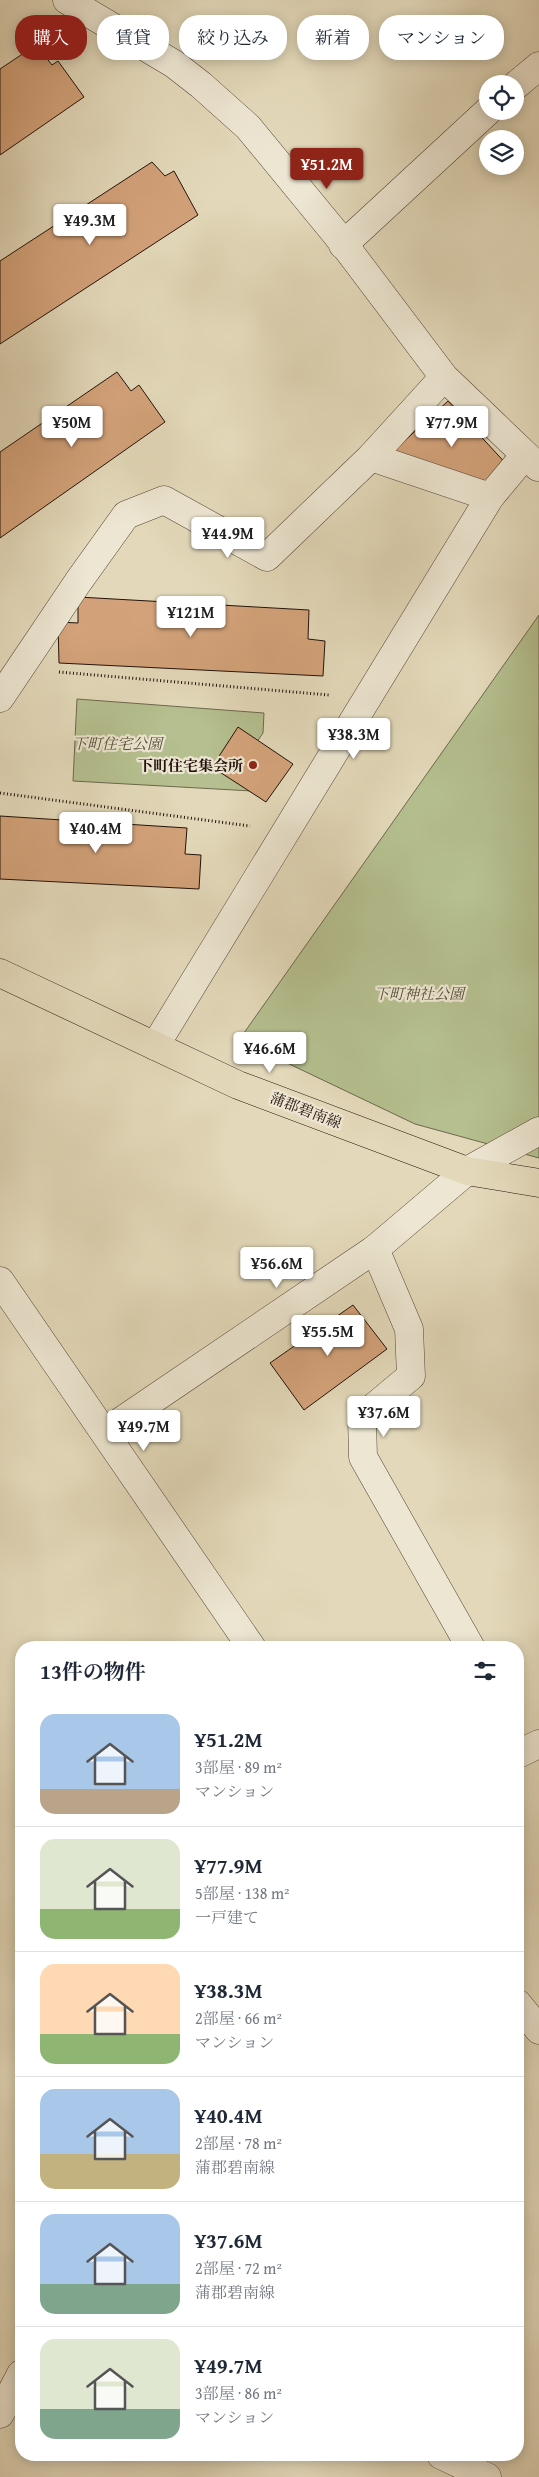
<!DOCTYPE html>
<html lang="ja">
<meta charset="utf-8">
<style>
body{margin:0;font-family:"Gentium Book Plus","Noto Serif JP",serif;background:#f6f6f7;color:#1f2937;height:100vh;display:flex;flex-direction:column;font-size:19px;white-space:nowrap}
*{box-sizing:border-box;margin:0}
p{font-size:16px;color:#747a83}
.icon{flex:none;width:28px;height:28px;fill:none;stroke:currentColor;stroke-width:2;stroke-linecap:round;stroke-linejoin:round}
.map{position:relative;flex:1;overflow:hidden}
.details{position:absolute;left:15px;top:1641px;width:509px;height:820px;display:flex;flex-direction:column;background:#fff;border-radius:20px;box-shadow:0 2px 12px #0003}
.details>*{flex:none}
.banner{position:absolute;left:15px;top:15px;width:510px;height:45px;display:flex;gap:10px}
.fabs{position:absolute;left:479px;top:75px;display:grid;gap:10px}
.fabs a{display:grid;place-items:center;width:45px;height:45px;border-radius:50%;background:#fff;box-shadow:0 2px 12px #0003;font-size:25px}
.price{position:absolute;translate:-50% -42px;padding:0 11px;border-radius:5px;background:#fff;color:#222;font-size:16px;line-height:32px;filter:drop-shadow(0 1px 2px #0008)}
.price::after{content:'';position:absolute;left:50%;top:30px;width:15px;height:11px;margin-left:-8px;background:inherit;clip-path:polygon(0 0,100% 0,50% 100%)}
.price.on{background:#8f2418;color:#fff}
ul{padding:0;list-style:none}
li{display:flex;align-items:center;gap:15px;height:125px;padding:0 25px}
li+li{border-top:1px solid #e0e1e3}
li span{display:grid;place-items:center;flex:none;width:140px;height:100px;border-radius:15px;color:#555}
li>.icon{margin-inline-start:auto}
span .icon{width:60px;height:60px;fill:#fffc;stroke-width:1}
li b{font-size:21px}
h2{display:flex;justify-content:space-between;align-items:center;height:60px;padding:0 25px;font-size:21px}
.tag{padding:0 18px;border-radius:20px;background:#fff;box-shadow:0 2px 12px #0003;font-size:18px;line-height:45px}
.tag.on{background:#8f2418;color:#fff}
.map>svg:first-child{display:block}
.green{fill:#b5bf8f;stroke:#6c684d}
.building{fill:#d3a27a;stroke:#22120b}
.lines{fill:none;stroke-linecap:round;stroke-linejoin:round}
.minor-casing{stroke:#524437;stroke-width:29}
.major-casing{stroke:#22120b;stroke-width:29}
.path{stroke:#22120b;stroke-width:3;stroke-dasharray:1 2.5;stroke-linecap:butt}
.minor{stroke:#ede6d2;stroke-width:28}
.major{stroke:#e3d9ba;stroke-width:28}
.poi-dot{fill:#8f2418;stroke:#ede6d2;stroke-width:2}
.labels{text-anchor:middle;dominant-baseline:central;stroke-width:4.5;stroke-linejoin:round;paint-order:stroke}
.park-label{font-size:15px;font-style:italic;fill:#554f39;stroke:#ede6d2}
.poi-label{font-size:15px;font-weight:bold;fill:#22120b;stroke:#ede6d2;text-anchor:end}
.street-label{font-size:15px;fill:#22120b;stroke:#ede6d2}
</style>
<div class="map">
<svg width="539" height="2477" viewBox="0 0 539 2477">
<rect width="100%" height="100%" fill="#e3d9ba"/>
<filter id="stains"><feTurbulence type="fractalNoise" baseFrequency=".004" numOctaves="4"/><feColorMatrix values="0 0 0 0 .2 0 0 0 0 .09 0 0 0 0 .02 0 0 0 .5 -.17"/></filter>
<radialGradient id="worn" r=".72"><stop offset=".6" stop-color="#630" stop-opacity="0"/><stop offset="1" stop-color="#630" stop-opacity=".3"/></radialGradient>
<g class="green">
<polygon points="539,615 539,1158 415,1124 239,1040"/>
<polygon points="77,699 264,713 263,733 236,772 252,791 73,781"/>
</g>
<g class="building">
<polygon points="36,45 52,65 58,61 84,97 0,155 0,69"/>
<polygon points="152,162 165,176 174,171 198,215 0,344 0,261"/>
<polygon points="117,372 131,391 139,385 165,422 0,538 0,452"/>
<polygon points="448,401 510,468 493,484 388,456"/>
<polygon points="78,597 309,610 308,639 325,641 323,676 59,663 58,622 78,623"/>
<polygon points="238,727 293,764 266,802 212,767"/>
<polygon points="0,816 187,828 185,854 201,855 199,889 0,879"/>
<polygon points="353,1305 387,1349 304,1410 270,1363"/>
</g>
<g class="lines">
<defs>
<g id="minor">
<polyline points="67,0 174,64 201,85 248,127 336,234 444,377 538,467"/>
<polyline points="515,86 539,66"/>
<polyline points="343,245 488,111"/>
<polyline points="371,457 490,497"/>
<polyline points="0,698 78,582 126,515 164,500 267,557 371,457 444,377"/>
<polyline points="155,1046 490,497 525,455"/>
<polyline points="375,1249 409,1329 411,1376 362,1417 363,1457 471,1648"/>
<polyline points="0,1281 252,1648"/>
<polyline points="105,1432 375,1249 467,1171 539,1131"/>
<polyline points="518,1754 539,1744"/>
<polyline points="518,2004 539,2030"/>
<polyline points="0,2414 21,2374"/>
<polyline points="441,2455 487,2477"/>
</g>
<polyline id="major" points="0,973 238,1085 467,1171 539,1183"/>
</defs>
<use href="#minor" class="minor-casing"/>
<use href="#major" class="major-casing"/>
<g class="path">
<polyline points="59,672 329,695"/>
<polyline points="0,793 250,826"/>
</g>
<use href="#minor" class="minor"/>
<use href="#major" class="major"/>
</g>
<circle class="poi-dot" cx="253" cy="765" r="5"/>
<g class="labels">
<g class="park-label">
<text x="117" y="743">下町住宅公園</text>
<text x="419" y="993">下町神社公園</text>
</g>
<g class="poi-label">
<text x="243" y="765">下町住宅集会所</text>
</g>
<g class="street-label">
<text transform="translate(306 1110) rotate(21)">蒲郡碧南線</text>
</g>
</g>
<rect width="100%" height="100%" filter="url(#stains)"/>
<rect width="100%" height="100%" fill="url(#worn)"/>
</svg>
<div class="fabs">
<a><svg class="icon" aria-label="locate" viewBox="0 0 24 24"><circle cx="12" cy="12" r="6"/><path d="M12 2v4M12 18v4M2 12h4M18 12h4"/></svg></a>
<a><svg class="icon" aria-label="layers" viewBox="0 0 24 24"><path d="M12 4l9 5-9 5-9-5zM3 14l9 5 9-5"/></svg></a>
</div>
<b class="price on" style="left:327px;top:190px">¥51.2M</b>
<b class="price" style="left:90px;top:246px">¥49.3M</b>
<b class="price" style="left:72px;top:448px">¥50M</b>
<b class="price" style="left:452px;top:448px">¥77.9M</b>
<b class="price" style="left:228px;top:559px">¥44.9M</b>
<b class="price" style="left:191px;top:638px">¥121M</b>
<b class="price" style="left:354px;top:760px">¥38.3M</b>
<b class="price" style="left:96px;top:854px">¥40.4M</b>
<b class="price" style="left:270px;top:1074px">¥46.6M</b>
<b class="price" style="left:277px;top:1289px">¥56.6M</b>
<b class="price" style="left:328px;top:1357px">¥55.5M</b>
<b class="price" style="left:384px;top:1438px">¥37.6M</b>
<b class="price" style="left:144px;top:1452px">¥49.7M</b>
<div class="banner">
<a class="tag on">購入</a>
<a class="tag">賃貸</a>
<a class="tag">絞り込み</a>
<a class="tag">新着</a>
<a class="tag">マンション</a>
</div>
<section class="details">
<h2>13件の物件<svg class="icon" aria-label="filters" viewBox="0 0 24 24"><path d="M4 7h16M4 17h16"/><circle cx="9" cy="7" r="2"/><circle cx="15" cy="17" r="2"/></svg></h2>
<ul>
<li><span style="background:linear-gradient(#a9c7e8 75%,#b9a48a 0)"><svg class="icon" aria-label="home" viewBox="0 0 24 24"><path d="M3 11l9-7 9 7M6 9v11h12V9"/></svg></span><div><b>¥51.2M</b><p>3部屋 · 89 m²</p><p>マンション</p></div></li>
<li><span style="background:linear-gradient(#dfe7d0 70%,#8fb573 0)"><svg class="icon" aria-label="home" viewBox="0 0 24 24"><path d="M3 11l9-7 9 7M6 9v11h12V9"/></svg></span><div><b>¥77.9M</b><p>5部屋 · 138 m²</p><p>一戸建て</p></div></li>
<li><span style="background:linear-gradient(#ffd9b3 70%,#8fb573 0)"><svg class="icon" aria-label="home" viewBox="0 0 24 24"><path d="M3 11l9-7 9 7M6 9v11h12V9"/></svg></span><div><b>¥38.3M</b><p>2部屋 · 66 m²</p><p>マンション</p></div></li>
<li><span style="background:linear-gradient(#a9c7e8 65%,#c2b280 0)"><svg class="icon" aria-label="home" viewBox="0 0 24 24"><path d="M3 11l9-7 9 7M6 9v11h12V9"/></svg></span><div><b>¥40.4M</b><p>2部屋 · 78 m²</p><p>蒲郡碧南線</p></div></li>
<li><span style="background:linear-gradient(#a9c7e8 70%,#7fa58c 0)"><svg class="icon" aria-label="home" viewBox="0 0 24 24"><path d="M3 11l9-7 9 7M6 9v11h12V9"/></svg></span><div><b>¥37.6M</b><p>2部屋 · 72 m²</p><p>蒲郡碧南線</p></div></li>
<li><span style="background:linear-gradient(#dfe7d0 70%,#7fa58c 0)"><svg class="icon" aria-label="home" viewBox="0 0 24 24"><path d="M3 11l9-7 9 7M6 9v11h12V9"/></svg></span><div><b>¥49.7M</b><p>3部屋 · 86 m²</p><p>マンション</p></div></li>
</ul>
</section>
</div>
